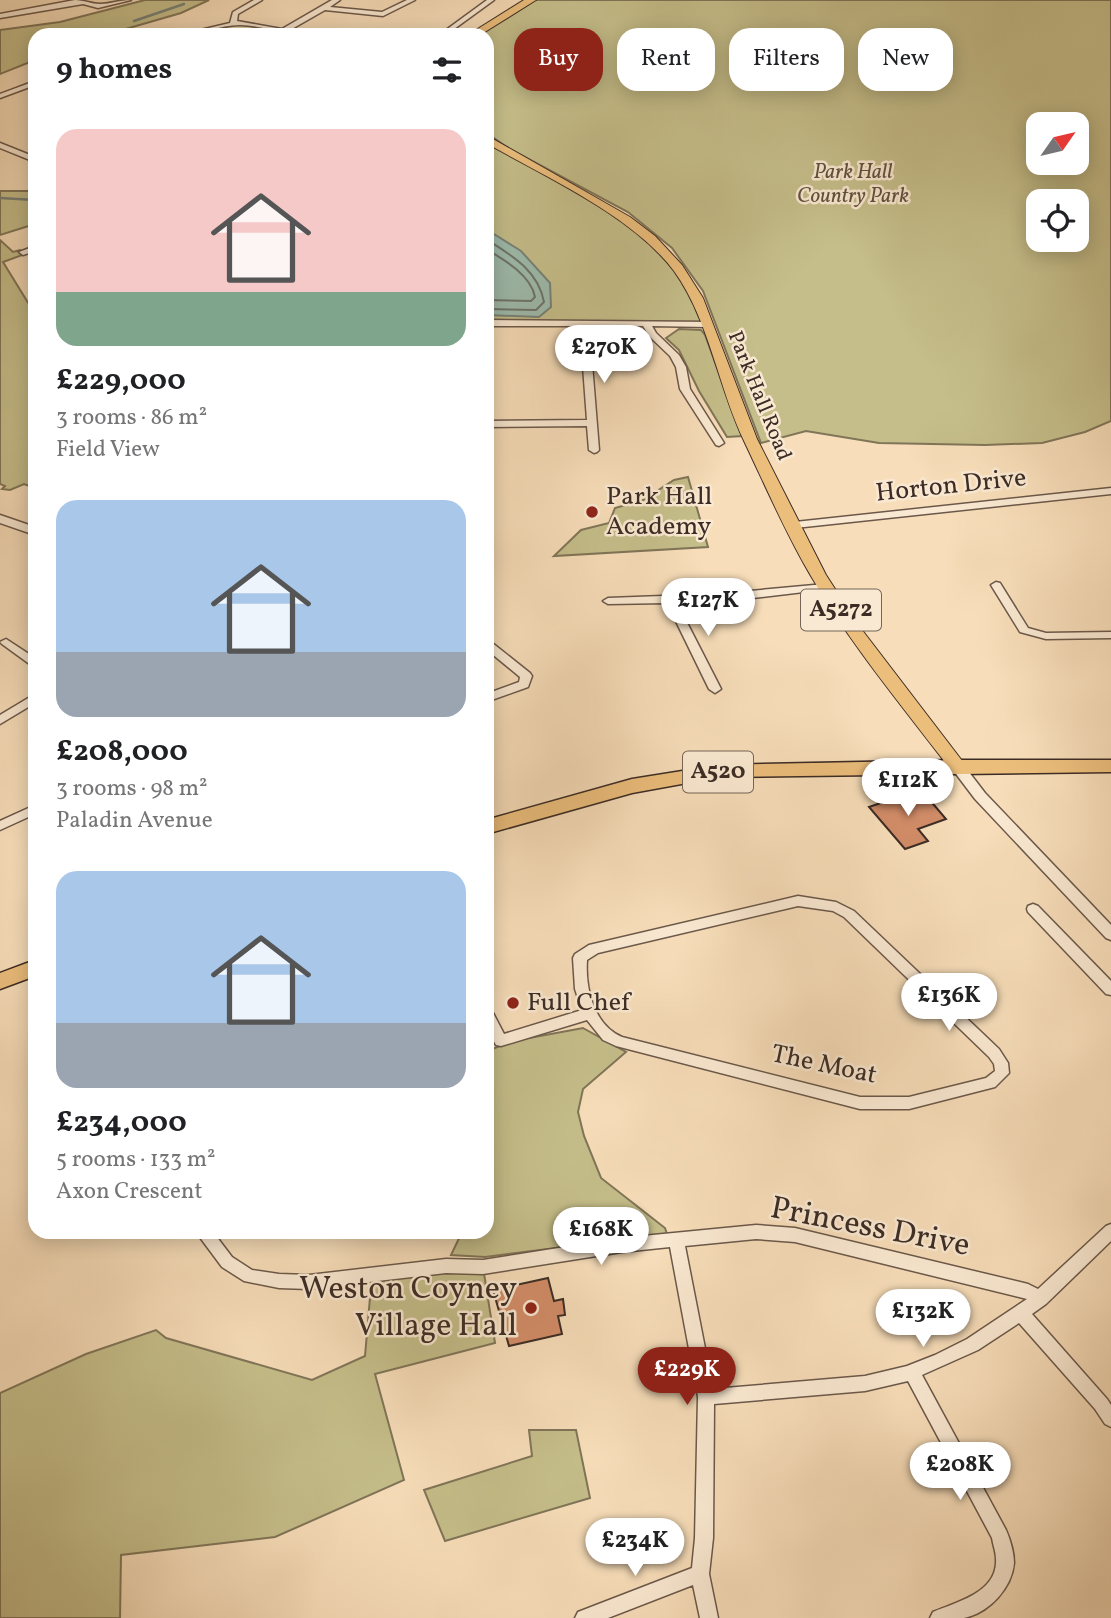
<!DOCTYPE html>
<meta charset="utf-8">
<style>
body{margin:0;font-family:Vollkorn,serif;background:#f6f6f6;color:#202124;height:100vh;display:flex;flex-direction:column;font-size:26px;white-space:nowrap}
*{box-sizing:border-box;margin:0}
p{font-size:23px;color:#757577}
.icon{flex:none;width:38px;height:38px;fill:none;stroke:currentColor;stroke-width:2;stroke-linecap:round;stroke-linejoin:round}
.map{position:relative;flex:1;overflow:hidden}
.side{position:absolute;left:28px;top:28px;width:466px;height:1211px;display:flex;flex-direction:column;background:#fff;border-radius:21px;box-shadow:0 4px 18px #0003}
.side>*{flex:none}
.top-card{position:absolute;left:514px;top:28px;width:490px;height:63px;display:flex;gap:14px}
.needle{width:46px;rotate:56deg}
.tools{position:absolute;left:1026px;top:112px;display:grid;gap:14px}
.tools a{display:grid;place-items:center;width:63px;height:63px;border-radius:14px;background:#fff;box-shadow:0 4px 18px #0003;font-size:35px}
.price{position:absolute;translate:-50% -60px;padding:0 16px;border-radius:24px;background:#fff;color:#222;font-size:23px;line-height:46px;filter:drop-shadow(0 2px 4px #0008)}
.price::after{content:'';position:absolute;left:50%;top:42px;width:21px;height:16px;margin-left:-10px;background:inherit;clip-path:polygon(0 0,100% 0,50% 100%)}
.price.active{background:#8f2418;color:#fff}
ul{padding:0;list-style:none}
li{display:grid;align-content:center;gap:14px;height:371px;padding:0 28px}
li span{display:grid;place-items:center;height:217px;border-radius:21px;color:#555}
li>.icon{margin-inline-start:auto}
span .icon{width:126px;height:126px;fill:#fffc;stroke-width:1}
li b{font-size:30px}
h2{display:flex;justify-content:space-between;align-items:center;height:84px;padding:0 28px;font-size:30px}
.pill{padding:0 24px;border-radius:21px;background:#fff;box-shadow:0 4px 18px #0003;font-size:24px;line-height:63px}
.pill.active{background:#8f2418;color:#fff}
.map>svg:first-child{display:block}
.green{fill:#c5be8a;stroke:#807558;stroke-width:2;fill-rule:evenodd}
.water{fill:#9dbcae;stroke:#768277;stroke-width:2}
.lines{fill:none;stroke-linecap:round;stroke-linejoin:round}
.shore{stroke:#6c746a;stroke-width:2}
.stream{stroke:#768277;stroke-width:2.5}
.building{fill:#d28c68;stroke:#3c2c25;stroke-width:2}
.minor-casing{stroke:#6b584a;stroke-width:3}
.tertiary-casing{stroke:#6b584a;stroke-width:3}
.primary-casing{stroke:#3c2c25;stroke-width:2}
.trunk-casing{stroke:#3c2c25;stroke-width:3}
.minor{fill:#fae9d2;fill-rule:evenodd}
.tertiary{fill:#fae9d2;fill-rule:evenodd}
.primary{fill:#ecbe7c;fill-rule:evenodd}
.trunk{fill:#ecbe7c;fill-rule:evenodd}
.poi-dot{fill:#8f2418;stroke:#fae9d2;stroke-width:2.5}
.labels{text-anchor:middle;dominant-baseline:central;stroke-width:5;stroke-linejoin:round;paint-order:stroke}
.far-park-label{font-size:21px;font-style:italic;fill:#5e503e;stroke:#fae9d2}
.far-street-label{font-size:21px;fill:#3c2c25;stroke:#fae9d2}
.shield{fill:#fae9d2;stroke:#756559;stroke-width:2}
.shield-label{font-size:24px;font-weight:bold;fill:#3c2c25}
.street-label{font-size:26px;fill:#3c2c25;stroke:#fae9d2}
.poi-label{font-size:26px;fill:#3c2c25;stroke:#fae9d2;text-anchor:start}
.near-street-label{font-size:32px;fill:#3c2c25;stroke:#fae9d2}
.near-poi-label{font-size:32px;fill:#3c2c25;stroke:#fae9d2;text-anchor:end}
</style>
<div class="map">
<svg width="1111" height="1618" viewBox="0 0 1111 1618">
<rect width="100%" height="100%" fill="#f7ddb9"/>
<filter id="stains"><feTurbulence type="fractalNoise" baseFrequency=".00286" numOctaves="4"/><feColorMatrix values="0 0 0 0 .2 0 0 0 0 .09 0 0 0 0 .02 0 0 0 .5 -.17"/></filter>
<radialGradient id="worn" r=".72"><stop offset=".6" stop-color="#630" stop-opacity="0"/><stop offset="1" stop-color="#630" stop-opacity=".3"/></radialGradient>
<g class="green">
<polygon points="145,0 209,0 181,13 105,35 35,35 35,60 0,74 0,30 60,22"/>
<path d="M 535,0 L 1111,0 L 1111,421 L 1085,432 L 1042,443 L 985,445 L 879,443 L 806,431 L 761,443 L 703,291 L 672,248 L 628,212 L 508,148 L 487,133 L 486,35 L 479,35 ZM 1038,124 L 1076,124 L 1076,163 L 1038,163 ZM 1038,201 L 1076,201 L 1076,240 L 1038,240 Z"/>
<polygon points="487,138 587,195 664,252 708,324 487,323"/>
<polygon points="0,191 35,191 35,224 0,235"/>
<polygon points="0,240 13,252 20,250 25,254 3,262 35,314 35,488 24,484 10,490 2,489 5,486 0,484"/>
<polygon points="679,329 701,330 705,335 742,436 727,437 699,391 679,350 666,338"/>
<polygon points="688,477 708,547 554,556 581,530 609,523 615,508 643,500 674,480"/>
<polygon points="583,1028 626,1052 583,1089 578,1112 584,1136 601,1178 665,1228 667,1234 485,1257 451,1255 462,1232 486,1232 487,1051 513,1041"/>
<polygon points="483,1267 495,1343 375,1374 404,1480 275,1537 121,1555 120,1618 0,1618 0,1393 86,1354 156,1330 166,1338 312,1380 365,1356 372,1274"/>
<polygon points="529,1430 576,1430 590,1498 445,1541 424,1490 532,1456"/>
</g>
<polygon class="water" points="486,229 521,251 550,283 551,307 539,317 487,315"/>
<g class="lines">
<g class="shore">
<path d="M 486,239 C 511,255 538,270 544,302 L 536,310 L 486,309"/>
<path d="M 486,249 C 503,259 531,275 535,297 L 531,301 L 486,300"/>
</g>
<g class="stream">
<polyline points="134,21 184,4"/>
<polyline points="0,198 35,200"/>
</g>
</g>
<g class="building">
<polygon points="923,792 946,819 918,829 928,841 905,849 869,807 907,794 910,797"/>
<polygon points="548,1278 554,1301 563,1299 565,1315 558,1316 562,1334 509,1346 493,1290"/>
</g>
<g class="lines">
<defs>
<g id="minor">
<path d="M 75,0 C 83,0 92,4 100,4 C 110,4 120,0 131,0 L 98,8 L 83,4 L 0,18 L 0,14 Z"/>
<path d="M 254,0 L 262,0 L 238,14 L 237,21 L 282,29 L 332,0 L 340,0 L 330,7 L 382,12 L 407,0 L 415,0 L 383,16 L 325,10 L 290,30 L 306,35 C 284,35 262,25 240,25 C 220,25 199,35 179,35 L 230,23 L 233,12 Z"/>
<polygon points="487,0 494,0 450,32 446,32 446,30"/>
<polygon points="35,81 35,85 0,98 0,94"/>
<polygon points="0,143 35,157 35,162 0,148"/>
<polygon points="35,246 35,251 23,255 19,252"/>
<polygon points="486,320 711,322 711,326 708,327 652,326 656,333 679,355 686,367 690,389 724,443 719,446 716,445 680,389 676,367 670,356 649,336 643,326 589,326 599,450 597,452 594,453 589,450 587,426 486,427 486,421 587,420 580,326 486,326"/>
<polygon points="1111,488 1111,494 795,528 790,525 795,522"/>
<polygon points="996,582 1000,583 1028,628 1046,633 1111,632 1111,638 1046,639 1020,632 991,585"/>
<polygon points="825,584 830,587 829,589 744,599 677,603 721,689 715,693 709,689 667,603 608,604 603,601 608,598 717,594"/>
<polygon points="6,639 35,658 35,668 2,644 0,642"/>
<polygon points="487,641 491,642 530,673 532,676 528,687 486,702 486,694 519,682 520,677 486,649"/>
<polygon points="35,694 35,703 0,724 0,715"/>
<polygon points="35,805 35,814 0,830 0,821"/>
<path d="M 798,896 L 836,902 L 854,911 L 999,1049 L 1008,1063 L 1009,1073 L 995,1087 L 909,1109 L 860,1109 L 616,1046 L 603,1040 L 587,1020 L 501,1046 L 496,1045 L 486,1027 L 486,1008 L 491,1009 L 504,1034 L 582,1010 L 575,989 L 573,958 L 575,954 L 589,945 ZM 798,906 L 833,911 L 844,917 L 989,1057 L 994,1064 L 995,1071 L 986,1078 L 909,1097 L 860,1097 L 622,1037 C 594,1025 585,989 587,960 L 598,953 Z"/>
<polygon points="1033,904 1038,906 1111,981 1111,995 1106,994 1028,912 1027,909 1028,906"/>
<path d="M 1111,1224 L 1111,1241 L 1046,1304 L 1032,1314 L 1107,1399 L 1111,1405 L 1111,1427 L 1105,1424 L 1095,1409 L 1019,1323 L 978,1350 L 922,1375 L 1006,1530 C 1010,1539 1014,1553 1014,1563 C 1012,1588 989,1613 964,1618 C 954,1618 941,1618 930,1618 L 933,1612 C 956,1602 998,1593 996,1559 C 996,1552 993,1545 992,1538 L 908,1381 L 865,1391 L 714,1404 L 713,1538 L 709,1574 L 718,1618 L 700,1618 L 693,1585 L 608,1618 L 575,1618 L 578,1612 L 692,1568 L 695,1538 L 698,1397 L 670,1247 L 622,1252 L 483,1274 L 446,1273 L 309,1289 L 279,1288 L 244,1281 L 222,1267 L 196,1232 L 213,1232 L 232,1257 L 252,1270 L 279,1274 L 309,1275 L 446,1259 L 483,1260 L 622,1238 L 756,1225 L 795,1228 L 1028,1284 L 1038,1289 L 1106,1226 ZM 756,1239 L 795,1242 L 1027,1299 L 967,1339 L 935,1355 L 907,1366 L 865,1376 L 713,1389 L 685,1246 Z"/>
</g>
<g id="tertiary">
<polygon points="0,515 35,527 35,535 0,523"/>
<polygon points="957,761 962,763 985,793 1111,925 1111,940 1106,938 975,799 950,766"/>
</g>
<g id="primary">
<polygon points="524,0 536,0 480,35 468,35"/>
<path d="M 486,135 L 630,217 L 655,236 L 682,265 L 703,298 L 757,439 L 826,575 L 859,626 L 963,762 L 966,766 L 963,770 L 951,770 C 903,707 851,645 811,576 C 786,534 766,487 745,443 C 718,388 710,321 674,271 C 633,216 546,177 486,143 Z"/>
</g>
<g id="trunk">
<polygon points="957,760 1111,760 1111,772 720,777 632,793 486,834 486,820 632,779 720,765"/>
<polygon points="35,960 35,976 0,989 0,973"/>
</g>
</defs>
<use href="#minor" class="minor-casing"/>
<use href="#tertiary" class="tertiary-casing"/>
<use href="#primary" class="primary-casing"/>
<use href="#trunk" class="trunk-casing"/>
<use href="#minor" class="minor"/>
<use href="#tertiary" class="tertiary"/>
<use href="#primary" class="primary"/>
<use href="#trunk" class="trunk"/>
</g>
<g class="poi-dot">
<circle cx="592" cy="512" r="7"/>
<circle cx="513" cy="1003" r="7"/>
<circle cx="531" cy="1308" r="7"/>
</g>
<g class="labels">
<g class="far-park-label">
<text x="853" y="172">Park Hall<tspan x="853" dy="24">Country Park</tspan></text>
</g>
<g class="far-street-label">
<text transform="translate(759 396) rotate(68)">Park Hall Road</text>
</g>
<g class="shield">
<rect x="801" y="589.5" width="80" height="41" rx="5"/>
<rect x="683" y="751.5" width="70" height="41" rx="5"/>
</g>
<g class="shield-label">
<text x="841" y="610">A5272</text>
<text x="718" y="772">A520</text>
</g>
<g class="street-label">
<text transform="translate(951 486) rotate(-6)">Horton Drive</text>
<text transform="translate(824 1065) rotate(12)">The Moat</text>
</g>
<g class="poi-label">
<text x="606" y="497">Park Hall<tspan x="606" dy="30">Academy</tspan></text>
<text x="527" y="1003">Full Chef</text>
</g>
<g class="near-street-label">
<text transform="translate(870 1228) rotate(11)">Princess Drive</text>
</g>
<g class="near-poi-label">
<text x="517" y="1290">Weston Coyney<tspan x="517" dy="37">Village Hall</tspan></text>
</g>
</g>
<rect width="100%" height="100%" filter="url(#stains)"/>
<rect width="100%" height="100%" fill="url(#worn)"/>
</svg>
<div class="tools">
<a><svg class="needle" viewBox="-14 -14 28 28"><path d="M0-13l5 13h-10z" fill="#e53935"/><path d="M0 13l5-13h-10z" fill="#757577"/></svg></a>
<a><svg class="icon" aria-label="locate" viewBox="0 0 24 24"><circle cx="12" cy="12" r="6"/><path d="M12 2v4M12 18v4M2 12h4M18 12h4"/></svg></a>
</div>
<b class="price" style="left:604px;top:385px">£270K</b>
<b class="price" style="left:708px;top:638px">£127K</b>
<b class="price" style="left:908px;top:818px">£112K</b>
<b class="price" style="left:949px;top:1033px">£136K</b>
<b class="price" style="left:601px;top:1267px">£168K</b>
<b class="price" style="left:923px;top:1349px">£132K</b>
<b class="price active" style="left:687px;top:1407px">£229K</b>
<b class="price" style="left:960px;top:1502px">£208K</b>
<b class="price" style="left:635px;top:1578px">£234K</b>
<div class="top-card">
<a class="pill active">Buy</a>
<a class="pill">Rent</a>
<a class="pill">Filters</a>
<a class="pill">New</a>
</div>
<section class="side">
<h2>9 homes<svg class="icon" aria-label="filters" viewBox="0 0 24 24"><path d="M4 7h16M4 17h16"/><circle cx="9" cy="7" r="2"/><circle cx="15" cy="17" r="2"/></svg></h2>
<ul>
<li><span style="background:linear-gradient(#f6c9c9 75%,#7fa58c 0)"><svg class="icon" aria-label="home" viewBox="0 0 24 24"><path d="M3 11l9-7 9 7M6 9v11h12V9"/></svg></span><div><b>£229,000</b><p>3 rooms · 86 m²</p><p>Field View</p></div></li>
<li><span style="background:linear-gradient(#a9c7e8 70%,#9aa5b1 0)"><svg class="icon" aria-label="home" viewBox="0 0 24 24"><path d="M3 11l9-7 9 7M6 9v11h12V9"/></svg></span><div><b>£208,000</b><p>3 rooms · 98 m²</p><p>Paladin Avenue</p></div></li>
<li><span style="background:linear-gradient(#a9c7e8 70%,#9aa5b1 0)"><svg class="icon" aria-label="home" viewBox="0 0 24 24"><path d="M3 11l9-7 9 7M6 9v11h12V9"/></svg></span><div><b>£234,000</b><p>5 rooms · 133 m²</p><p>Axon Crescent</p></div></li>
</ul>
</section>
</div>
